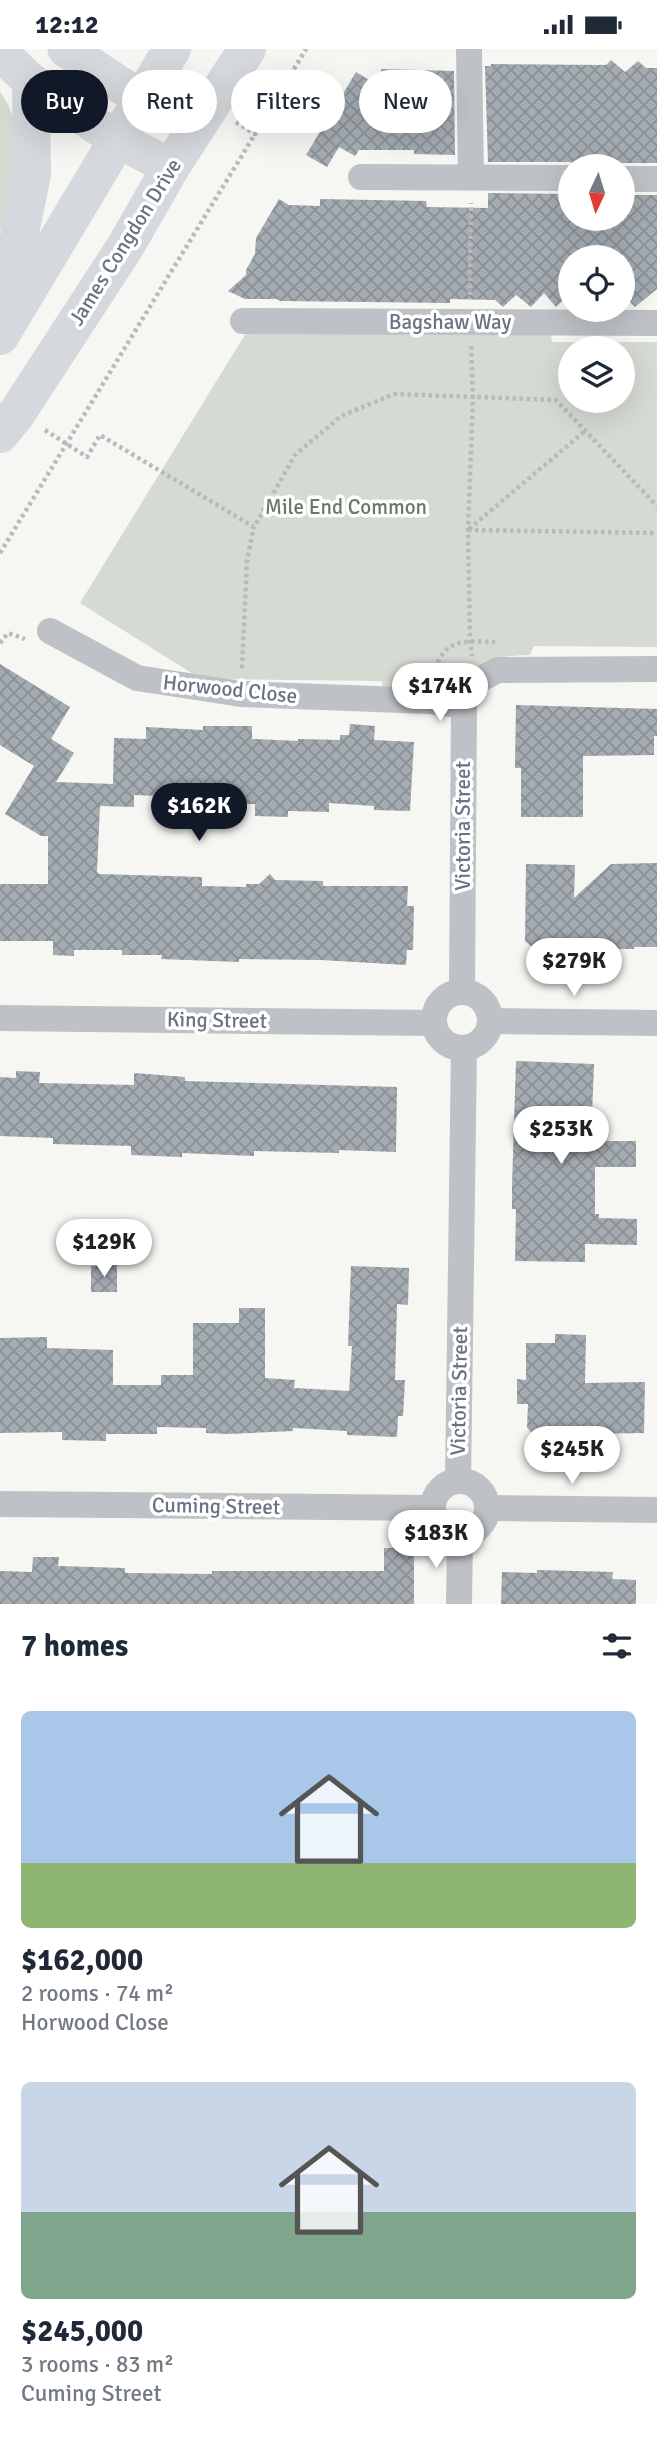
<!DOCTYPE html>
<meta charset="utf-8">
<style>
body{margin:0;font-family:Signika,sans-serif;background:#f2f2f3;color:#1f2937;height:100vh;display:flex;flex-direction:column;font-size:26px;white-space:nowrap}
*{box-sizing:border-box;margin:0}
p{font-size:23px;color:#747a83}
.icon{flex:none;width:38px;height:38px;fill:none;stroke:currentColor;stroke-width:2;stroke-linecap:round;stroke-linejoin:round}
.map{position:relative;height:1555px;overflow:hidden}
.sheet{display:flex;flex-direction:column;background:#fff;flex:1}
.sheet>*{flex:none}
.banner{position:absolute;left:21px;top:21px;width:616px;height:63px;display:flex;gap:14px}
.needle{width:46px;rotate:184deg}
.tools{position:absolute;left:558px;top:105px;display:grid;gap:14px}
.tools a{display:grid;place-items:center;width:77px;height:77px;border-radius:50%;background:#fff;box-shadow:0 7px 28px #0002;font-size:35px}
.price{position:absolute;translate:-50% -60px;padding:0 16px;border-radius:24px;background:#fff;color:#222;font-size:23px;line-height:46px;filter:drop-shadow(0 2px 4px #0008)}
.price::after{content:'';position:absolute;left:50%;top:42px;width:21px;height:16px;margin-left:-10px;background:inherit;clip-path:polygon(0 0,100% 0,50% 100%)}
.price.on{background:#111827;color:#fff}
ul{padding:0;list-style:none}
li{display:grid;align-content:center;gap:14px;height:371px;padding:0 21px}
li span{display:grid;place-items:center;height:217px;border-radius:10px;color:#555}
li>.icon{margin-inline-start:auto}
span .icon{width:126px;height:126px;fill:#fffc;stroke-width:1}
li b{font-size:30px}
h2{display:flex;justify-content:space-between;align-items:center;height:84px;padding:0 21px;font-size:30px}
.tag{padding:0 24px;border-radius:32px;background:#fff;box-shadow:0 7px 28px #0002;font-size:24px;line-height:63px}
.tag.on{background:#111827;color:#fff}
.status{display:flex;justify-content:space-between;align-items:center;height:49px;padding:0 35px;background:#fff;direction:ltr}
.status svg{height:19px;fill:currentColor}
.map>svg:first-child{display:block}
.green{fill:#d5dad3;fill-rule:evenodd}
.building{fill:url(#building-cross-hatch)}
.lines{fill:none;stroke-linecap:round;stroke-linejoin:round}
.path{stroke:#b8babd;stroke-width:4.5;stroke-dasharray:3.5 3.5;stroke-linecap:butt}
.minor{stroke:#bec1c5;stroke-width:26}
.secondary{stroke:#d5d8dc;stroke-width:37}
.trunk{stroke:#d5d8dc;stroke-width:38}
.labels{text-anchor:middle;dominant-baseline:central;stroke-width:7;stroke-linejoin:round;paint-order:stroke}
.street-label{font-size:21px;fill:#687481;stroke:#fff}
.park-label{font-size:21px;fill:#687966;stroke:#fff}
</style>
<div class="status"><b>12:12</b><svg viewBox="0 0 49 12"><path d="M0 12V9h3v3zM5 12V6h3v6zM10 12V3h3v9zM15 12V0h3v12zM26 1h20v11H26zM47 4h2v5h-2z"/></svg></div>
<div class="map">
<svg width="657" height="1555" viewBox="0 0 657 1555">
<defs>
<pattern id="building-cross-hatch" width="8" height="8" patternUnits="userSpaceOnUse" patternTransform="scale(1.75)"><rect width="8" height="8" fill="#a4abb1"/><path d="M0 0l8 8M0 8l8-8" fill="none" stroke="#899095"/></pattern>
</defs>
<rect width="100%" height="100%" fill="#f6f6f3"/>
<g class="green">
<path d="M 0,42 C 29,85 18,138 0,183 Z"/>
<path d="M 246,284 L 551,285 L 552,293 L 657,293 L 657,598 L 534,597 L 530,606 C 484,608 482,610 448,641 L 383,637 L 382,632 L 201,630 L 80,554 ZM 570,299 L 623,299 L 623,352 L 570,352 Z"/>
</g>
<g class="building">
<polygon points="611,11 625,23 638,12 646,19 657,19 657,114 623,114 614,117 579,117 570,113 488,113 485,17 491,17 491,15 606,16"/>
<polygon points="381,20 454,22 455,106 414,105 414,101 359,101 355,107 339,98 327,118 306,106 356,23 380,38"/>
<polygon points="488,144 570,145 570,170 623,170 623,146 657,146 657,240 635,258 629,252 623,252 623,208 570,208 570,251 563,251 556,258 544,244 531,258 516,246 503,258 495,251 450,250 450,254 280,252 277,250 245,250 228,242 246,226 246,221 255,205 256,189 279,150 289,156 320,157 320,150 426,152 427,158 488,159"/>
<polygon points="0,615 70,658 51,690 74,704 56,733 113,735 114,689 146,690 146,678 203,681 203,677 252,677 252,690 298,692 298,690 340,691 340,686 349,686 350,675 375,677 374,691 414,693 410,762 374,761 374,757 329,754 329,763 288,762 288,768 255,767 255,755 227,755 227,750 134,746 134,758 100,757 97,823 99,825 202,828 202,837 246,838 246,835 259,835 270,825 275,831 323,832 323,837 408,837 407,857 414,857 413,901 407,901 406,916 321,911 239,910 239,913 161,910 162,906 122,906 122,901 74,901 74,907 53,906 53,892 0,892 0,835 48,835 48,787 41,787 5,765 34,717 0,696"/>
<polygon points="516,656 657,660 657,687 654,687 654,706 583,707 583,768 521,768 521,719 515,719"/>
<polygon points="657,814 657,898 634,898 634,900 533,899 525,892 526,815 575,816 574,849 611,815"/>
<polygon points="516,1012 594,1015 591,1092 636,1092 636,1118 595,1118 595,1165 599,1165 599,1169 637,1170 637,1196 585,1195 585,1213 515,1212 516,1160 512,1160 512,1137"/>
<polygon points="16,1022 40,1023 39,1034 134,1036 134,1024 185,1028 185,1032 397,1038 396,1103 339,1101 339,1104 254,1102 254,1107 182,1104 182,1108 155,1107 131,1106 131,1097 53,1095 53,1089 0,1087 0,1028 16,1029"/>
<polygon points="117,1216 117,1243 91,1243 91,1217"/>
<polygon points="351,1217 409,1219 408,1256 397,1255 395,1331 405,1331 403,1367 398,1367 397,1388 347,1386 347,1382 293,1379 293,1382 228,1385 206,1384 206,1379 157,1378 157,1385 106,1385 106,1392 62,1391 62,1383 0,1384 0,1289 47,1288 47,1299 113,1301 113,1336 161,1336 161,1326 193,1326 193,1274 239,1274 239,1259 265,1259 265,1329 295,1331 294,1339 349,1342 352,1297 348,1297"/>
<polygon points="555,1285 586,1286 585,1334 645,1333 644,1384 533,1386 527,1378 528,1355 517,1355 517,1330 526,1331 526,1294 555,1294"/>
<polygon points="384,1499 414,1499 414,1555 0,1555 0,1522 32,1523 33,1508 59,1508 58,1517 125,1519 125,1524 212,1525 212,1522 384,1522"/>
<polygon points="537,1521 613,1523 612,1530 636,1531 636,1555 501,1555 502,1523 537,1524"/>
</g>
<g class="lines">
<g class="path">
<polyline points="236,73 255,85 306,0"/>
<polyline points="470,246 471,154"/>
<polyline points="471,297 473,349 468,481 470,592 472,607"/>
<polyline points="45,381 87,408 100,386 254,478 295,406 341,367 394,345 556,351 657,457"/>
<polyline points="469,480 585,382"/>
<polyline points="468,481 657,484"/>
<polyline points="0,504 255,85"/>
<polyline points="0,594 8,584 25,590"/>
<polyline points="242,619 247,511 254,478"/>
<path d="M 432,626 C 445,589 460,592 495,593"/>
</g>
<g class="minor">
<polyline points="469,0 471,128"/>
<polyline points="361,128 570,129"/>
<polyline points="623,130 657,130"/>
<polyline points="243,272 657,274"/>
<polyline points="50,582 137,629 241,645 429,652 464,657"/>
<polyline points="462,942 464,657 470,635 498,621 657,620"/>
<circle cx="462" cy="971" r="28"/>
<polyline points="0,969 434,974"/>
<polyline points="490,972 657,974"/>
<polyline points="458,1432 464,999"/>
<circle cx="460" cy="1459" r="27"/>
<polyline points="0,1455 432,1459"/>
<polyline points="487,1459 657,1461"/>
<polyline points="459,1555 460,1487"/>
</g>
<g class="secondary">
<polyline points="66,0 143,51"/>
<polyline points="0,3 31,33 118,91 171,118"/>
</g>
<g class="trunk">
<polyline points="0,230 16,203 32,126 31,33"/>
<polyline points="0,287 172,0"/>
<polyline points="0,385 17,364 125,198 171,118 247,0"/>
</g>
</g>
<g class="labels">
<g class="street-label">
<text transform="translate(125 193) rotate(-58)">James Congdon Drive</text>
<text x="450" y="273">Bagshaw Way</text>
<text transform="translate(230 640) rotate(6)">Horwood Close</text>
<text transform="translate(463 777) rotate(-90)">Victoria Street</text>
<text transform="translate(217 971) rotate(1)">King Street</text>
<text transform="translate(459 1342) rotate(-89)">Victoria Street</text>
<text transform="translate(216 1457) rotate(1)">Cuming Street</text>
</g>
<g class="park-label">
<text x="346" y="458">Mile End Common</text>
</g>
</g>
</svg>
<div class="tools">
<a><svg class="needle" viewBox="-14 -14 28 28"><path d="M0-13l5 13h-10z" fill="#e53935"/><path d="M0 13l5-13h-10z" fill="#747a83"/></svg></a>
<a><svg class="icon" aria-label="locate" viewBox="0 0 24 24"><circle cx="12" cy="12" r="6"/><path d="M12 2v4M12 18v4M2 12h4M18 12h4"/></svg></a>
<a><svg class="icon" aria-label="layers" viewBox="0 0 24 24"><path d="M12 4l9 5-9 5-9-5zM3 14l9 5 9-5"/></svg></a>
</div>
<b class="price" style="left:440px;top:674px">$174K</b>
<b class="price on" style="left:199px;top:794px">$162K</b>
<b class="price" style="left:574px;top:949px">$279K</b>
<b class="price" style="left:561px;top:1117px">$253K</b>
<b class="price" style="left:104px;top:1230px">$129K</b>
<b class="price" style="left:572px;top:1437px">$245K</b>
<b class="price" style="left:436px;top:1521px">$183K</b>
<div class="banner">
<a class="tag on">Buy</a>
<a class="tag">Rent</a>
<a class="tag">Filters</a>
<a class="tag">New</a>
</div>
</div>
<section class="sheet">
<h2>7 homes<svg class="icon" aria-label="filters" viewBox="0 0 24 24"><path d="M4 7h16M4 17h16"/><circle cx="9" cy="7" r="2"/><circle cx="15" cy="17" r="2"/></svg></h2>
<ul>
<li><span style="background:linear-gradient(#a9c7e8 70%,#8fb573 0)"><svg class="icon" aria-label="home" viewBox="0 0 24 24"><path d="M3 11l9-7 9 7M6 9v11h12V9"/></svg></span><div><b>$162,000</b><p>2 rooms · 74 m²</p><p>Horwood Close</p></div></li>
<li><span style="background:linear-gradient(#c9d6e8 60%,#7fa58c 0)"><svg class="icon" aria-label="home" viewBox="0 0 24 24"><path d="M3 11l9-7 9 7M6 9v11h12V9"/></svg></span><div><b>$245,000</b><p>3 rooms · 83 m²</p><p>Cuming Street</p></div></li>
</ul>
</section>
